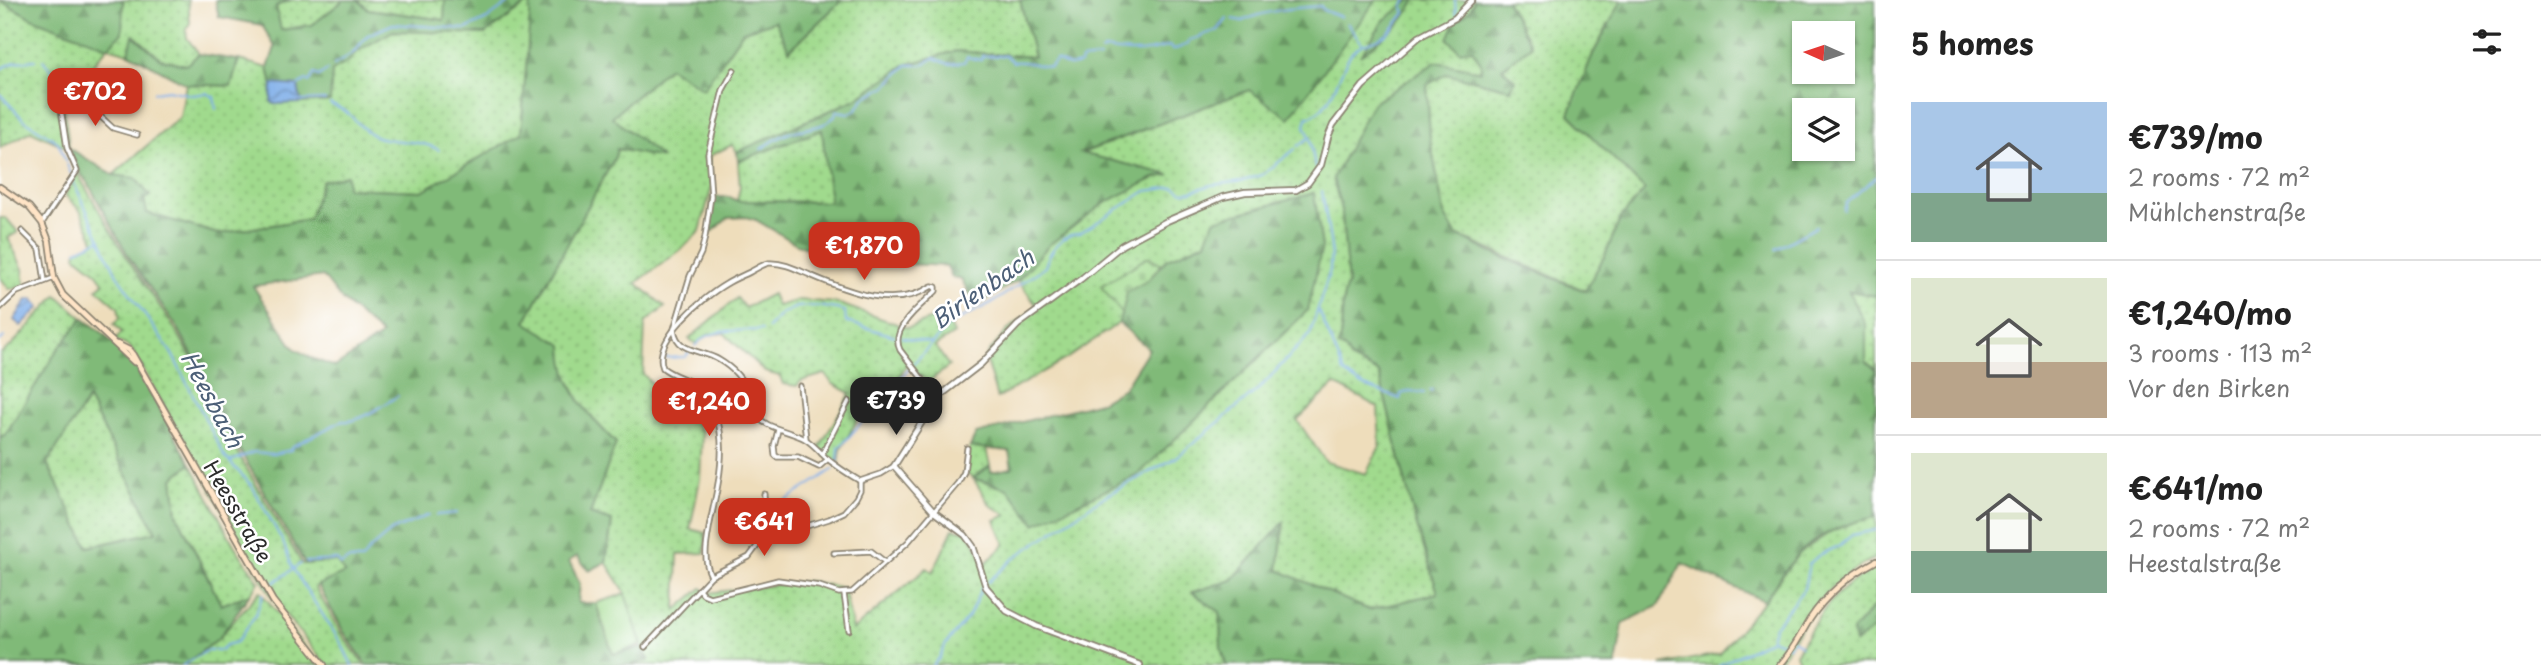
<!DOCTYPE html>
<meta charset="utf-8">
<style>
body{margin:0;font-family:"Playpen Sans",sans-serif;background:#f6f6f6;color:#222;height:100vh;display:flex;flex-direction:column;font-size:26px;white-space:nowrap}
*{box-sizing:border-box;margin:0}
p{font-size:23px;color:#767676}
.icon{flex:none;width:38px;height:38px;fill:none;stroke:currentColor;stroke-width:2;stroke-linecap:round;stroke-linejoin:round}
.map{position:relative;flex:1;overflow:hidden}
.drawer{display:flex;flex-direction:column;background:#fff;width:665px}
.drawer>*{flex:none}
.needle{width:46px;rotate:273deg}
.tools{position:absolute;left:1792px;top:21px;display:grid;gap:14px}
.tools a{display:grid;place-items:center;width:63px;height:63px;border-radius:0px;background:#fff;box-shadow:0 2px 5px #0004;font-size:35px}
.price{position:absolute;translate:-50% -60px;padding:0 16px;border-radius:14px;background:#c8321e;color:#fff;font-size:23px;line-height:46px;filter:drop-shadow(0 2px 4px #0008)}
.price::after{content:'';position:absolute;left:50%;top:42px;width:21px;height:16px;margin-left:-10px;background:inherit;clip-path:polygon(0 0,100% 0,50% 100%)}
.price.current{background:#222;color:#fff}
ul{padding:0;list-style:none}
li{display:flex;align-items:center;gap:21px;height:175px;padding:0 35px}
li+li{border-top:2px solid #e0e0e0}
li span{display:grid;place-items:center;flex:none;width:196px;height:140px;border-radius:0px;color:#555}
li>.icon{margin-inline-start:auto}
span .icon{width:84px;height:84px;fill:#fffc;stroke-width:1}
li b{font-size:30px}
h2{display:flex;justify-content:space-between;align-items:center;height:84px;padding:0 35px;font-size:30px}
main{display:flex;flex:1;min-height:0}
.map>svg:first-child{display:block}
.grass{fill:url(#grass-dots);stroke:#66825c;stroke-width:2;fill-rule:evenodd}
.forest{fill:url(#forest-firs);stroke:#567252;stroke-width:2;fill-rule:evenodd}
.cemetery{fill:url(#cemetery-stones);stroke:#66825c;stroke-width:2}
.garden{fill:#a0da8d;stroke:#66825c;stroke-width:2}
.water{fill:url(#water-waves);stroke:#546c8a;stroke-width:2}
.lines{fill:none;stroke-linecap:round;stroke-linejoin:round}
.stream{stroke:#7eaee9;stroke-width:2}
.minor-casing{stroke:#8c8473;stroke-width:7}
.tertiary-casing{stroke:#8c8473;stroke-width:8}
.secondary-casing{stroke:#8c8473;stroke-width:8}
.minor{stroke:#fff;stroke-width:3.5}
.tertiary{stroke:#fff;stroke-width:4.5}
.secondary{stroke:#ffe4c6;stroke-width:4.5}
.labels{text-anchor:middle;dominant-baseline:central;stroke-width:5;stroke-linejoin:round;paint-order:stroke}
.street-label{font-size:21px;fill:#2b2b2b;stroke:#fff}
.water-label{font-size:23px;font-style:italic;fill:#4c5f77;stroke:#fff}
</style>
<main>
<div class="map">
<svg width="1876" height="665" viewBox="0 0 1876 665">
<defs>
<pattern id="grass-dots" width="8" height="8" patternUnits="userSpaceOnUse" patternTransform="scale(1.75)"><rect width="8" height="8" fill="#a0da8d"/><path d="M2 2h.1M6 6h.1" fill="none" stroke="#8abb7a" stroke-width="1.8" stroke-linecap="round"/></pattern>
<pattern id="forest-firs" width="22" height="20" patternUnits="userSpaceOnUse" patternTransform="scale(1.75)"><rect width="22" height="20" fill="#80ba78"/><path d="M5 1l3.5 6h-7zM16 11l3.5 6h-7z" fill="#699763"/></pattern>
<pattern id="cemetery-stones" width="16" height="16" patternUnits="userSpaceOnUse" patternTransform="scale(1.75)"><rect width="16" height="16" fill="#a0da8d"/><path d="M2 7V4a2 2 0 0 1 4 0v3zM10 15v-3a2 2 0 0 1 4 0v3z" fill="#8abb7a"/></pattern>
<pattern id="water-waves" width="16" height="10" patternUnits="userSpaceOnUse" patternTransform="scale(1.75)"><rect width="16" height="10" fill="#7eaee9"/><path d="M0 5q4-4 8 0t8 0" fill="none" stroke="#678ebd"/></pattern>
</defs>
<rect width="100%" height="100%" fill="#fff"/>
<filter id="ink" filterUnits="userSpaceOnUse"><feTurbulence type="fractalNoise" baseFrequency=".0143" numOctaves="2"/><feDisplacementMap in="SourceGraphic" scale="14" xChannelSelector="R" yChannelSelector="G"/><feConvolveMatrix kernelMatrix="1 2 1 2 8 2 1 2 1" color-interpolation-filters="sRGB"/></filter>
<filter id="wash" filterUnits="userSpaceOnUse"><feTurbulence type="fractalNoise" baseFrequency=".00686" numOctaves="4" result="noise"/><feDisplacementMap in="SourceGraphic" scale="28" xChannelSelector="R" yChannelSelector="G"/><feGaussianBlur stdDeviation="1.57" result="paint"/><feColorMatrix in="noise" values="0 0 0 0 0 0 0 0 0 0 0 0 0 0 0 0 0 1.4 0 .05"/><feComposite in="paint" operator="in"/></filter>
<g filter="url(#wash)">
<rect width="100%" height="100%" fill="#edb"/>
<g class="grass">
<polygon points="121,0 188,0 190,23 186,29 187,38 199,54 186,65 161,59 134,35 129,53 108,47 63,99 69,148 31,131 0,148 0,1 34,19 123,2"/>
<polygon points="291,0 344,0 312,25 280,30 276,6"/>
<polygon points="358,0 445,0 445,20 368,9"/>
<path d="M 842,0 L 1020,0 L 1034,57 L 956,51 L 905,65 L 856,99 L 737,152 L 732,145 L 711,155 L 709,159 L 712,186 L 700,231 L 683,248 L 636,283 L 665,307 L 645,323 L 643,374 L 653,385 L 680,401 L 702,432 L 700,479 L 690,529 L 706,533 L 705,553 L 678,554 L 676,610 L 702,588 L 708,593 L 809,581 L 844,588 L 853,630 L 927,568 L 933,572 L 953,529 L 969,532 L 985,564 L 1005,544 L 995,520 L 1007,515 L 990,505 L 973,478 L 965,472 L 970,447 L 986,448 L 990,466 L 974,479 L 1008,489 L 1035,524 L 1322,247 L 1313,193 L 1167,259 L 1148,280 L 1127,292 L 1119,323 L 1066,359 L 997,398 L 985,357 L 1007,331 L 1037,306 L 1018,280 C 1028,269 1037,257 1047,247 C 1071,222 1135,181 1168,175 L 1080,154 L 1249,90 L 1369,8 L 1376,0 L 1475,0 L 1469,11 L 1455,22 L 1481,63 L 1481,71 L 1436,62 L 1372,104 L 1334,178 L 1342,214 L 1348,284 C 1339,299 1345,327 1338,346 L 1344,348 L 1351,360 L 1379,373 L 1413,513 L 1438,593 L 1369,610 L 1278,570 L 1283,524 L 1232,580 L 1193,592 L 1220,612 L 1221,648 L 1226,665 L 630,665 L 649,659 L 642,648 L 624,590 L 606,562 L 612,521 L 590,514 L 616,443 L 583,409 L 563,366 L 562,345 L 525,322 L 615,157 L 617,149 L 660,157 L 611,117 L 669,67 L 703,89 L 743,31 L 775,21 L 790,50 ZM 1335,384 L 1378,407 L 1380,446 L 1366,474 L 1326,462 L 1297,420 Z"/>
<polygon points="1506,0 1622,0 1593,54 1569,114 1646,190 1621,217 1606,253 1586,291 1456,235 1444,214 1430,139 1427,85 1446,74 1511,89 1501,69 1531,46"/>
<polygon points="532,1 521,134 422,191 346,188 346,175 322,181 309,219 218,234 146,213 144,199 149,195 135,179 113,175 180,117 186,84 231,86 239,60 268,68 272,84 271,101 274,104 329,101 332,71 348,62 356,52 393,31 485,34"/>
<polygon points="822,129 830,202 737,201 740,187 738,161"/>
<polygon points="77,173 127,258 177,332 204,380 215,409 244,464 302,564 336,561 345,574 315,587 341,633 364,665 326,665 273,599 134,353 130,347 115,340 122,332 114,324 120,318 118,307 97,289 104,283 95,271 76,256 77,250 95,242 80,210 65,195"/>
<polygon points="0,218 6,218 18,232 8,238 23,269 25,287 9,289 0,277"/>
<polygon points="1848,290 1876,296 1876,370 1866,361 1866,326"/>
<polygon points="772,294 777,306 799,300 837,303 908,328 945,314 954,334 935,346 949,366 928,382 906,365 887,397 879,405 869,399 841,449 839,463 819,448 851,393 833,384 825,374 801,381 797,386 783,384 780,376 765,372 724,333 708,335 696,344 689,339 737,298 745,308"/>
<polygon points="57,295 83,318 56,352 5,435 0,437 0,354 11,346"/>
<polygon points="88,399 156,532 88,547 47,463"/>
<polygon points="191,464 234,545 259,582 250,594 221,605 177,514 173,478"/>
<path d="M 1876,517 L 1876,558 C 1830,578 1806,618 1781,659 L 1774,665 L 1661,665 L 1719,654 L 1764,601 L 1798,554 L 1832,531 L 1859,520 Z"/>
<path d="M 1876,566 L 1876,604 L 1852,631 L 1856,643 L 1875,625 L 1876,665 L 1800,665 L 1796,654 C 1821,611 1832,592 1876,566 Z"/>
<polygon points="260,591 319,665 184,665 219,638"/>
</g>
<g class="forest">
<polygon points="0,0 121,0 123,2 122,33 108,47 34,19"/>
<path d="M 215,0 L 291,0 L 276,6 L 281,30 L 312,25 L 344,0 L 358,0 L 368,9 L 444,20 L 445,0 L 842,0 L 789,50 L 775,21 L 743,31 L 703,89 L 669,67 L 612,117 L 662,158 L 617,149 L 615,157 L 525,322 L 563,345 C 564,390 586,413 616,443 L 590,514 L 612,521 L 606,562 L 589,571 L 577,556 L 569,561 L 580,584 L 578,603 L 596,603 L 613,654 L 642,648 L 649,660 L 630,665 L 367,665 L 343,631 L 318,585 L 345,573 L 336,561 L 305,564 L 216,408 L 205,379 L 179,330 L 129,257 L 89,185 L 79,171 L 69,148 L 113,175 L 135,178 L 150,196 L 144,199 L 147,213 L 218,234 L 309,219 L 322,181 L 347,175 L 347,188 L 422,191 L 521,134 L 531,1 L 485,34 L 393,31 L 356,52 L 348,62 L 332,71 L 330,101 L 301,103 L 298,86 L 272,84 L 268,68 L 275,47 L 262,25 L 219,17 ZM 323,276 L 341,299 L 382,335 L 335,367 L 311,358 L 294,348 L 253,286 Z"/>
<polygon points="1020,0 1376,0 1289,118 1249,90 1081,153 1170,175 1154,178 1103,204 1049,245 1018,280 976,306 962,280 952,277 947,266 888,263 857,266 844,263 797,244 756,220 746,217 728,218 712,232 709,228 712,197 730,197 737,201 830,202 822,130 738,161 737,152 856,99 905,65 956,51 1034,57"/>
<polygon points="1411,0 1416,0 1400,23 1360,56 1384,20"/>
<path d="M 1475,0 L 1506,0 L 1531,46 L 1502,68 L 1515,80 L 1511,89 L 1446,74 L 1427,85 L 1430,139 L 1444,214 L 1456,235 L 1490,252 L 1585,291 L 1606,253 L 1621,217 L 1645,190 L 1569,114 L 1593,54 L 1622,0 L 1875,0 L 1876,296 L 1849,291 L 1866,326 L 1866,361 L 1876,370 L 1876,517 C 1849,522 1816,534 1797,556 C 1785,569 1775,586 1764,601 L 1682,563 L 1658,606 L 1623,623 L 1616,665 L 1226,665 L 1221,648 L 1220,612 L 1192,592 L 1232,580 L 1284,522 L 1278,570 L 1369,610 L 1438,593 L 1413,513 L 1379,373 L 1351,359 L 1344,348 L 1338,346 C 1345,327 1339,300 1348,284 L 1342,214 L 1333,178 L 1372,104 L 1436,62 L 1481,71 L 1481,63 L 1472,49 L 1460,51 L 1448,39 L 1455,22 L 1469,11 ZM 1804,33 L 1843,33 L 1843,72 L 1804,72 ZM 1804,110 L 1843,110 L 1843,149 L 1804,149 Z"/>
<polygon points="133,35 161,59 186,65 199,54 238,60 231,86 186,84 129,53"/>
<polygon points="1314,193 1322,247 1308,310 1138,475 1035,524 1008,489 973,478 990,466 991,472 1012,468 1009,451 970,447 976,434 1100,402 1124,388 1149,349 1119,323 1127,292 1148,280 1167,259 1206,242 1214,220"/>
<path d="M 83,318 L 104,334 L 136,368 L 191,464 L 173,478 L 177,514 L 221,605 L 250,594 L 219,638 L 184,665 L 0,665 L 0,437 L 5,435 L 56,352 ZM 88,399 L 156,532 L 155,532 L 88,547 L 47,463 Z"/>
<polygon points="1876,604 1876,627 1855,643 1852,631"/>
</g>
<polygon class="cemetery" points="1148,257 1162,264 1148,280 1127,292 1122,314 1101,286"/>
<polygon class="garden" points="625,594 642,645 613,654 596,603"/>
<g class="water">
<polygon points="272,84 298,86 301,103 274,104 271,101"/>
<polygon points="33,299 40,307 21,326 14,320 27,300"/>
</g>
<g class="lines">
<g class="stream">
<polyline points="1455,0 1456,14"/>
<path d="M 1233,19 L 1242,21 C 1267,10 1294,8 1321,6 L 1323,10 L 1341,17"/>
<polyline points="1347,23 1362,43"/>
<path d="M 1101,52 L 1105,49 C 1127,54 1148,53 1169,46 L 1173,50 L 1188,44 L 1189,40 C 1200,38 1207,32 1217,31 L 1227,19"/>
<polyline points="43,60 62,84 75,83"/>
<polyline points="334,65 353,53 368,35 393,24 466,29 487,19 513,0"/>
<polyline points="0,69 15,62 35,60"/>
<polyline points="81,84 84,84 90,73 101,71 111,74"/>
<polyline points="298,86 306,80 309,82 314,74 319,76 327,70"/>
<polyline points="154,92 168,90 193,95 206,93 214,97 216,109"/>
<polyline points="0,94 23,119 58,142 71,174"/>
<polyline points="300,101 325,100"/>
<path d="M 330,104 C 335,106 340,108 345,111 C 356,119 361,130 375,136 C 395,144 419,138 439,150"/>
<polyline points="1310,137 1315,168"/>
<path d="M 1298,146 L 1310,137 L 1305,126 L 1307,118 C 1334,107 1336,78 1350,55 C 1359,41 1376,43 1387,34 C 1394,28 1400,19 1405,13 L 1403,7 L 1407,0"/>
<path d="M 761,149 C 770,143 781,135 792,132 C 807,127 830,129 837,111 L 849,113 L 856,110 L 865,97 L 885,87 L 907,65 L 922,65 L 934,58 L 949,64 L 964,62 L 967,57 L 981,60 L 982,56 L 1006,56 L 1013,62 C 1027,60 1037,66 1050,67 L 1056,60 L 1070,66 L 1080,64 L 1081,60 L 1100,58"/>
<polyline points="73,181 117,275 172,354 225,457 252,486 283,542 293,569 341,643 352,665"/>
<polyline points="1844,210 1847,202 1876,177"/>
<polyline points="1776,249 1816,227"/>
<polyline points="77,250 101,239"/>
<path d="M 1319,311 L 1344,372 C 1358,387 1381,391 1400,399 L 1401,394 L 1410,391 L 1424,393"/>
<path d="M 768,328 L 782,313 C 789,312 791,308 798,307 C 813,305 830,307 845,311 L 846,322 L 895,336"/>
<polyline points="901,337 931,343"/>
<polyline points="0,341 4,337"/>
<path d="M 695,346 C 710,327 738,331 762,330"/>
<polyline points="664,358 685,357 690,351"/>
<path d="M 913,364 L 950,324 L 995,301 L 1045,267 C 1049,251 1063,233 1080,233 L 1146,191 L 1174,187 L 1183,192 L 1192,191 L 1211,185 L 1243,181 L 1264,174 L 1295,149"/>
<polyline points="1430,391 1432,390"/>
<path d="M 229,462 L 254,452 L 273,454 L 291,450 L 291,447 L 342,421 C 359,424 384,404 398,396"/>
<polyline points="838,462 839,448 909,369"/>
<polyline points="770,511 834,469"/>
<polyline points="437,515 457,513"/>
<polyline points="306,562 337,560 341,565 348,560 362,560 370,549 391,531 429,515"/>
<polyline points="988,582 1014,558 1105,496 1177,457 1261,387 1310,334 1330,270 1331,247 1322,191"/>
<polyline points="269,586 300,564"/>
<polyline points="1772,639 1789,646 1793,640 1801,646"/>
<polyline points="183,665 208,650 221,650 226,645 237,642 256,614 263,594"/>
<polyline points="933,665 940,657 946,644 969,616 982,587"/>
<polyline points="1719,665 1770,640 1775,626 1804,589 1809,564 1819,555 1839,546 1852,535 1876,530"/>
</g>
</g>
</g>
<g filter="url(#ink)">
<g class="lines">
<defs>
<g id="minor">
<path d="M 734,70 L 723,90 L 708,153 L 711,196 L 705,237 L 701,253 L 690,276 L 674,329 C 677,354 702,349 719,360 C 731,367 742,378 747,391 C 749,398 749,406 753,412 C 765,429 788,430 805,439 C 812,443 819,451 825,457 C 836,466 848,474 860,481 L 881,474 L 894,466"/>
<polyline points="42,223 77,171 67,148 59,96 70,92 75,93 113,128 137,135"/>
<polyline points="22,231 40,249 45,281"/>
<polyline points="0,308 17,292 54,278"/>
<polyline points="800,386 806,439"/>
<polyline points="778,430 774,446 775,455 777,457 798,457 819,467 828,459"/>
<polyline points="822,454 849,401"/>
<polyline points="764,494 765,515 771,532"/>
<polyline points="834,553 871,551 885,562"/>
<path d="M 711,576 C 702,559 707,541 710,523 C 719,480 734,427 701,389 C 691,379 674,377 663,368 C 651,340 704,297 726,284 C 734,279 742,276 750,272 C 756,269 763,264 769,263 C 783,262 798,270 810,275 C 847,291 895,311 932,286 L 936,287 L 936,291 C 922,305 889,328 900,350 L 937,398"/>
<polyline points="699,589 703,594 710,597 778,580 819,586 839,593 852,592 908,542 958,483 964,472 967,448"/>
<polyline points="844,594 849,630"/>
<polyline points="645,647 711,576 749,557 763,538 771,532 794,530 829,519 844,512 856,498 860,490 860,481"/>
</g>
<polyline id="tertiary" points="1140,665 1036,626 1007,611 986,587 973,546 965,535 934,512 894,466 937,398 981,364 1018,325 1081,279 1122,245 1167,221 1223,197 1245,192 1296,190 1308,183 1321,165 1328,137 1333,125 1363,86 1419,37 1455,18 1472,0"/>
<g id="secondary">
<polyline points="0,187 29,207 42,223 49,241 54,278 63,295 134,362"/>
<polyline points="117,344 129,350 133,355 273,601 324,665"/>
<path d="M 1780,665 C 1793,651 1800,635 1810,619 C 1827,593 1850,575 1876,561"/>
</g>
</defs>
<use href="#minor" class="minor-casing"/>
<use href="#tertiary" class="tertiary-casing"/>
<use href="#secondary" class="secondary-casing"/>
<use href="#minor" class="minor"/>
<use href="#tertiary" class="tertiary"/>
<use href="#secondary" class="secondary"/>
</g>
</g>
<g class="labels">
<g class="street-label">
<text transform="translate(239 511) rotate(60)">Heesstraße</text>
</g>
<g class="water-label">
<text transform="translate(982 288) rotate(-35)">Birlenbach</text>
<text transform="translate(213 399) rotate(62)">Heesbach</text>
</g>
</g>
</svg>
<div class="tools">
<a><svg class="needle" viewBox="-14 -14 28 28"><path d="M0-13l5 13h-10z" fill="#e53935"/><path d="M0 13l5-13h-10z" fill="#767676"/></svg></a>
<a><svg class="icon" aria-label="layers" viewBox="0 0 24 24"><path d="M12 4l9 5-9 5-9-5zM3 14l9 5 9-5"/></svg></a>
</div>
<b class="price" style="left:95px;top:128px">€702</b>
<b class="price" style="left:864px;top:282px">€1,870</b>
<b class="price current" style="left:896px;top:437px">€739</b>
<b class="price" style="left:709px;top:438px">€1,240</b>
<b class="price" style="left:764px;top:558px">€641</b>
</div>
<section class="drawer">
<h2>5 homes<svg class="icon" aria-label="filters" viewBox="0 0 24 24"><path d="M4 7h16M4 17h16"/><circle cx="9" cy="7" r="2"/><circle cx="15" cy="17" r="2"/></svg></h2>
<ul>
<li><span style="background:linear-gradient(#a9c7e8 65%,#7fa58c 0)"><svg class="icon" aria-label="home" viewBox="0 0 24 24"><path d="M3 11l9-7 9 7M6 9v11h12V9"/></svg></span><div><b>€739/mo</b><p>2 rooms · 72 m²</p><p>Mühlchenstraße</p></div></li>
<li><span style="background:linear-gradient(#dfe7d0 60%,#b9a48a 0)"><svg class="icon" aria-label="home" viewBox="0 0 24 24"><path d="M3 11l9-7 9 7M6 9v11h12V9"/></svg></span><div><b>€1,240/mo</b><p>3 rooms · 113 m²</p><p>Vor den Birken</p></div></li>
<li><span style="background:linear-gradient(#dfe7d0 70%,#7fa58c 0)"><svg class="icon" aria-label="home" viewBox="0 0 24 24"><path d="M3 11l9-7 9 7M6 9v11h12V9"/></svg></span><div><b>€641/mo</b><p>2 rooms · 72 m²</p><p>Heestalstraße</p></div></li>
</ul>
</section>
</main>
